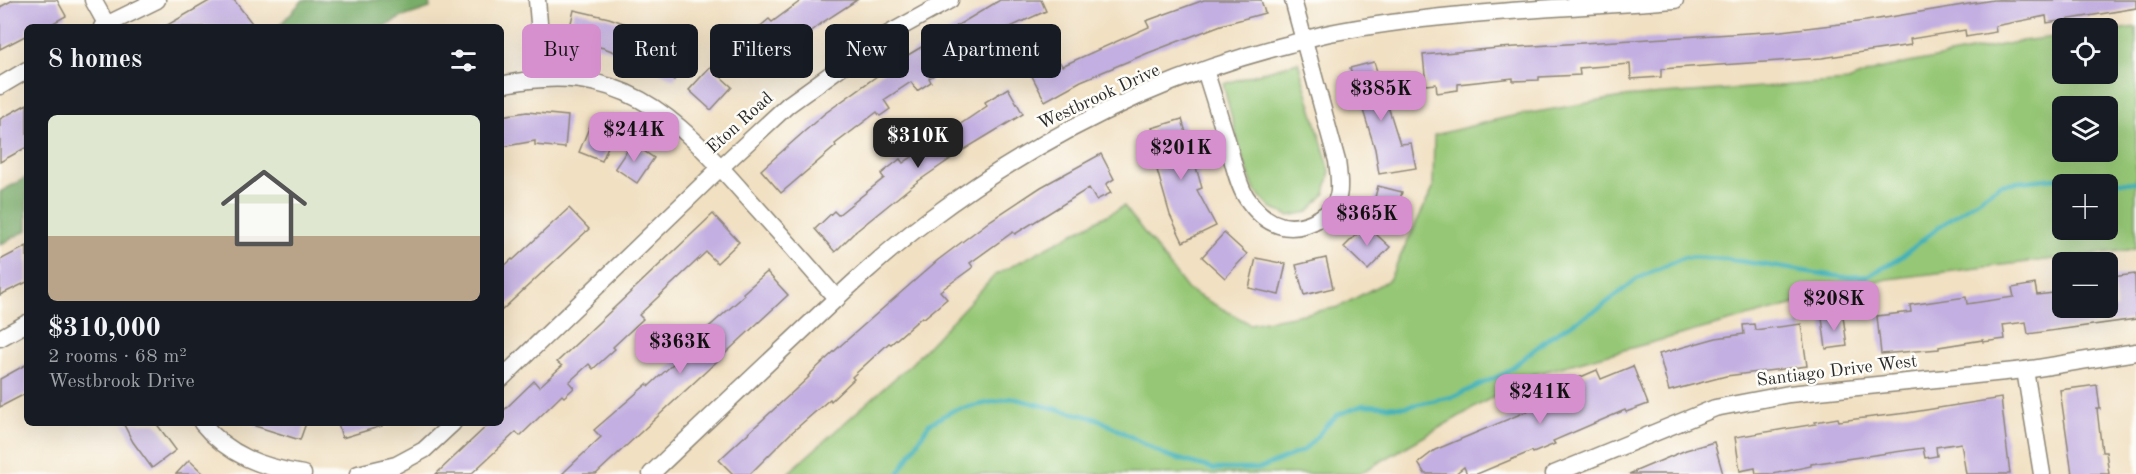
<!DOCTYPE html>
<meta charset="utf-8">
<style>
body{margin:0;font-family:"Old Standard TT",serif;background:#242831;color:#f1f3f6;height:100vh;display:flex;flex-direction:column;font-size:22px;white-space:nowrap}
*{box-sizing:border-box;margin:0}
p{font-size:20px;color:#9ea1a6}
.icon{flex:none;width:33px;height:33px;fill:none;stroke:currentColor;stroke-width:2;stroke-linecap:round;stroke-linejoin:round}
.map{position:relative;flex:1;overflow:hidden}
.details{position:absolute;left:24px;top:24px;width:480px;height:402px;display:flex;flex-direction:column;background:#171b24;border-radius:9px;box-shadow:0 6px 24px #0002}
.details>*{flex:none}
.hud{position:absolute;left:522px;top:24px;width:570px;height:54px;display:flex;gap:12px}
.fabs{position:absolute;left:2052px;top:18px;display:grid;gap:12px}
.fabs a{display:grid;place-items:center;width:66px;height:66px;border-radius:9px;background:#171b24;box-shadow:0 6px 24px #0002;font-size:30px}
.price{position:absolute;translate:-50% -51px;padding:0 14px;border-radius:12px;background:#d690ce;color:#111;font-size:20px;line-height:39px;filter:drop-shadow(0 2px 3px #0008)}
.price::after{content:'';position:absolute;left:50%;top:36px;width:18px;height:14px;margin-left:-9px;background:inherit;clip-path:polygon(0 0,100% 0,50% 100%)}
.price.active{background:#222;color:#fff}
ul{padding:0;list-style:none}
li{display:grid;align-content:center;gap:12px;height:318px;padding:0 24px}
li+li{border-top:2px solid #363941}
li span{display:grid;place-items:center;height:186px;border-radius:9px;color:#555}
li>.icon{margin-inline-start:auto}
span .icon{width:108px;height:108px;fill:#fffc;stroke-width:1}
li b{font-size:26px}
h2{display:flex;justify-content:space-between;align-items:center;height:72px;padding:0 24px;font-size:26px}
.chip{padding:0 21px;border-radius:9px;background:#171b24;box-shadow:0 6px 24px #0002;font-size:21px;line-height:54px}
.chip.active{background:#d690ce;color:#111}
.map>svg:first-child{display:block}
.green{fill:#96c776;stroke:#607950;stroke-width:1.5;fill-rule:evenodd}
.forest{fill:#78ac67;stroke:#526c49;stroke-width:1.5}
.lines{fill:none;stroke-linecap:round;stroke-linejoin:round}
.stream{stroke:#41b1b8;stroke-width:4.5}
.building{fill:#c3afe1}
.minor-casing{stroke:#8e8676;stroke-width:19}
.minor{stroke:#fff;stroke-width:16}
.labels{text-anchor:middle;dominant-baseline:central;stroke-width:5;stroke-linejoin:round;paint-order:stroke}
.street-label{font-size:18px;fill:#2b2b2b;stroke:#fdfcf7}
</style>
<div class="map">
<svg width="2136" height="474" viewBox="0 0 2136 474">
<rect width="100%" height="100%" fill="#fdfcf7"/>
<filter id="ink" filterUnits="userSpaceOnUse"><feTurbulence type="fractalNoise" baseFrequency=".0167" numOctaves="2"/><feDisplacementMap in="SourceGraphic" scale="12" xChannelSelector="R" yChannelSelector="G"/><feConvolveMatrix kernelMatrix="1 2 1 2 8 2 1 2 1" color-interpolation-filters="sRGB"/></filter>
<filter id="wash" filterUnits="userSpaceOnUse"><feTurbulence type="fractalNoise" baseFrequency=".008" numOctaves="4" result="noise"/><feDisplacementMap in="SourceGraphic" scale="24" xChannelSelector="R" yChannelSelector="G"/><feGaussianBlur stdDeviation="1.35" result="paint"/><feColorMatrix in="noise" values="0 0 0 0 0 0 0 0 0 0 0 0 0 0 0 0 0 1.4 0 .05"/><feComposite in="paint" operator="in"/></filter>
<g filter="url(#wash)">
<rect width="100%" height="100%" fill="#f1e0c2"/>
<g class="green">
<path d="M 2136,27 L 2136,249 L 1888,279 L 1531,375 L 1359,474 L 787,474 L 912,363 L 995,275 L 1124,206 L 1188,290 L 1250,324 L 1339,307 L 1389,280 L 1433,188 L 1434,135 L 1508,117 L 1622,97 L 1848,81 L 1878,69 L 2022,41 L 2062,36 L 2062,74 L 2108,74 L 2108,31 ZM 2062,106 L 2108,106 L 2108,152 L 2062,152 ZM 2062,184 L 2108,184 L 2108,230 L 2062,230 Z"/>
<polygon points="1298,62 1330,171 1325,194 1308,212 1288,216 1270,207 1255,191 1242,156 1223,84"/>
</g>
<g class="forest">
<polygon points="303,0 429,0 430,8 400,18 384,27 278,27"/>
<polygon points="27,177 27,230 0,245 0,192"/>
</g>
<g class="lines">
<polyline class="stream" points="898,474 929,424 954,410 1012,398 1098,419 1165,455 1214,469 1259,469 1304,450 1337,415 1363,405 1404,407 1456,396 1505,373 1551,336 1601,307 1637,279 1685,257 1726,259 1842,277 1868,276 1900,258 1943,224 2001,184 2056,178 2136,183"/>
</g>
<g id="blocks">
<g class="building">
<polygon points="13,0 57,0 66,16 46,27 27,27 27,35 0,49 0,7"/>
<polygon points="211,0 234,0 255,27 164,27"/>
<polygon points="802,0 857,0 823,22 768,66 746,38 769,19 772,22"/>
<polygon points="1000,0 1041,0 1046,11 1008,28 1010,31 929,78 931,82 917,91 911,82 884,100 890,109 880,116 877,112 835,144 836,146 781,193 761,170 824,114 898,61"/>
<polygon points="1204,0 1261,0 1265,13 1221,25 1148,53 1081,81 1045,101 1031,74 1058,59 1062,66 1149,27 1146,21"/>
<polygon points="1993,0 2136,0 2136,8 2047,23 2046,16 1995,26 1996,32 1966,37 1965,30 1910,39 1911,45 1822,58 1661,69 1661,77 1631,79 1630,64 1579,68 1580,75 1539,77 1539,80 1513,81 1513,78 1458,84 1458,90 1437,93 1436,84 1426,85 1423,55 1499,48 1781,31 1866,21"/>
<polygon points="574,10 609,18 647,31 636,60 604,48 567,40"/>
<polygon points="670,44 689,56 674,80 654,69"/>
<polygon points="1374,62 1400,144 1411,143 1416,168 1379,174 1375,149 1350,68"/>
<polygon points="710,67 732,87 711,110 689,90"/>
<polygon points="1008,88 1023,114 965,149 917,182 854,233 835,252 815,229 834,211 838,215 884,178 881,174 900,159 903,163 987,106 985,102"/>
<polygon points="27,104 27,147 0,162 0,119"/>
<polygon points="527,112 568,116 565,148 535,145 535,141 501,147 501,116"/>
<polygon points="1182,119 1202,188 1197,190 1216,226 1183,242 1170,215 1157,170 1164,168 1152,128"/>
<polygon points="591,123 614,132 602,161 579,152"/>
<polygon points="632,143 654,158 637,183 615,168"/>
<polygon points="1101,154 1114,179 1106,184 1111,193 1096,200 1089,188 1015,234 1013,232 970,263 973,267 940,291 947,299 924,318 922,317 891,344 889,343 852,377 854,379 831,401 830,399 791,433 750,474 733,474 719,460 809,377 808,376 840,346 938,260 991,220 1041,187"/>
<polygon points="1378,186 1402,192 1394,222 1370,216"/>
<polygon points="569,208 589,229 501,311 501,269 512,259 513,260"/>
<polygon points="713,214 739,242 717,263 706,252 639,315 643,319 613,347 615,349 593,369 589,364 569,382 574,388 564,397 562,395 520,436 516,432 471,474 436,474 490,423 501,423 501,413 534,381 539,387 562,366 557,362"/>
<polygon points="1366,225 1390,247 1368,270 1344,247"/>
<polygon points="1224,233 1247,254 1225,278 1202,257"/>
<polygon points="27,246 27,282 0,295 0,260"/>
<polygon points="1256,258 1286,264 1279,295 1249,288"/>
<polygon points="1326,258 1333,288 1304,295 1296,265"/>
<polygon points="767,272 788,295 596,474 562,474 601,437 594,430 647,384 649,386 687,351 685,348 745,295 743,293"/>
<polygon points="2135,274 2136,319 2028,334 2026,322 2003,325 2005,339 1983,342 1983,340 1939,347 1939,349 1881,354 1877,316 1911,312 1910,305 1966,297 1967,304 2014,297 2012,288 2035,284 2037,295 2062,292 2062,308 2117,308 2112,277"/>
<polygon points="1843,316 1847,346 1826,349 1822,318"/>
<polygon points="1754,324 1755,330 1801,324 1807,366 1726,376 1669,391 1659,354 1716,338 1744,334 1743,325"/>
<polygon points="27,364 27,393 0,407 0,379"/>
<polygon points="1633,366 1648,404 1626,412 1625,410 1553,441 1555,444 1533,453 1532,451 1477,474 1467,474 1464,467 1455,474 1425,474 1418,463 1435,450 1580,389 1576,379 1597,370 1601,379"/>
<polygon points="2097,385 2100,409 2097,409 2102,452 2106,452 2109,474 2072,474 2060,390"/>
<polygon points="2001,398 2010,474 1966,474 1961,443 1936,447 1937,456 1925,458 1923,448 1811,464 1811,466 1773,474 1756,474 1755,468 1740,471 1735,437 1816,424 1815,422 1838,418 1839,421 1907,413"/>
<polygon points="123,423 156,423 176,450 152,468 133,442"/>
<polygon points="255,423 306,423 300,440 255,426"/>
<polygon points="338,423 381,423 382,426 342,438"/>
<polygon points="1714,442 1723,474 1629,474 1686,450"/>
<polygon points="189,460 204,474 176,474"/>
</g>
</g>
</g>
<g filter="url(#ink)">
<use href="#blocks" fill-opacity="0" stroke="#8e8676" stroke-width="1.5"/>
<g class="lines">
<defs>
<g id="minor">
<polyline points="93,0 108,27"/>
<polyline points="537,0 544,79"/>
<polyline points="102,27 157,0"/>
<path d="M 1205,70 C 1212,93 1220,117 1227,140 C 1232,157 1237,183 1246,197 C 1265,226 1290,236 1320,218 C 1344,204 1340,185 1337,161 L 1293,0"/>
<path d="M 501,85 C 619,59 674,114 746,196 C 777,230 807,264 837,299"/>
<polyline points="0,86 27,70"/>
<polyline points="0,338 27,323"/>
<polyline points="2025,370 2042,474"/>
<polyline points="501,379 721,167 788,105 881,38 950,0"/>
<path d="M 202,423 C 229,456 262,467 303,474"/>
<polyline points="358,474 396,465 424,450 453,423"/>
<path d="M 651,474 C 702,425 753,377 804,329 C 844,291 884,253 928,220 C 1036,139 1159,77 1290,44 C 1303,40 1316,36 1330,33 C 1443,11 1560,9 1675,0"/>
<polyline points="1554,474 1715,408 1789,394 2025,370 2136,352"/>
</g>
</defs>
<use href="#minor" class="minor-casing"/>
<use href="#minor" class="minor"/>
</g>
</g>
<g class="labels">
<g class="street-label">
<text transform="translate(1099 97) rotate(-25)">Westbrook Drive</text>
<text transform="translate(740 123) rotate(-42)">Eton Road</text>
<text transform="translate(1837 371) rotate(-7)">Santiago Drive West</text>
</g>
</g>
</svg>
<div class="fabs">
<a><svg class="icon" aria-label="locate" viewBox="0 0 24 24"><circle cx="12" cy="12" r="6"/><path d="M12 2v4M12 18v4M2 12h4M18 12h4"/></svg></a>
<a><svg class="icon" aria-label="layers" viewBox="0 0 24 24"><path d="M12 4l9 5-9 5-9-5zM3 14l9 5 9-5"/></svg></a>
<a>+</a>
<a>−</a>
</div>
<b class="price" style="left:1381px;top:122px">$385K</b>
<b class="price" style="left:634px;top:163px">$244K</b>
<b class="price active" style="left:918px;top:169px">$310K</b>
<b class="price" style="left:1181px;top:181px">$201K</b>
<b class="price" style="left:1367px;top:247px">$365K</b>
<b class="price" style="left:1834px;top:332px">$208K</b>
<b class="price" style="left:680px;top:375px">$363K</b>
<b class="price" style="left:1540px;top:425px">$241K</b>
<div class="hud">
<a class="chip active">Buy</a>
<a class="chip">Rent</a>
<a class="chip">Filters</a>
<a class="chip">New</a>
<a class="chip">Apartment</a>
</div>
<section class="details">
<h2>8 homes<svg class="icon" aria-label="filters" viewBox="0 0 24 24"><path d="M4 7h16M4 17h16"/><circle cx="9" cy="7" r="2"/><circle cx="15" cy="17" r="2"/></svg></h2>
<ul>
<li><span style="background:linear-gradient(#dfe7d0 65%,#b9a48a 0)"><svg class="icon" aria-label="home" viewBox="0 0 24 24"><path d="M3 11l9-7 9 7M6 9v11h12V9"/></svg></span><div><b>$310,000</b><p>2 rooms · 68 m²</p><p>Westbrook Drive</p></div></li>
</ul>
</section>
</div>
